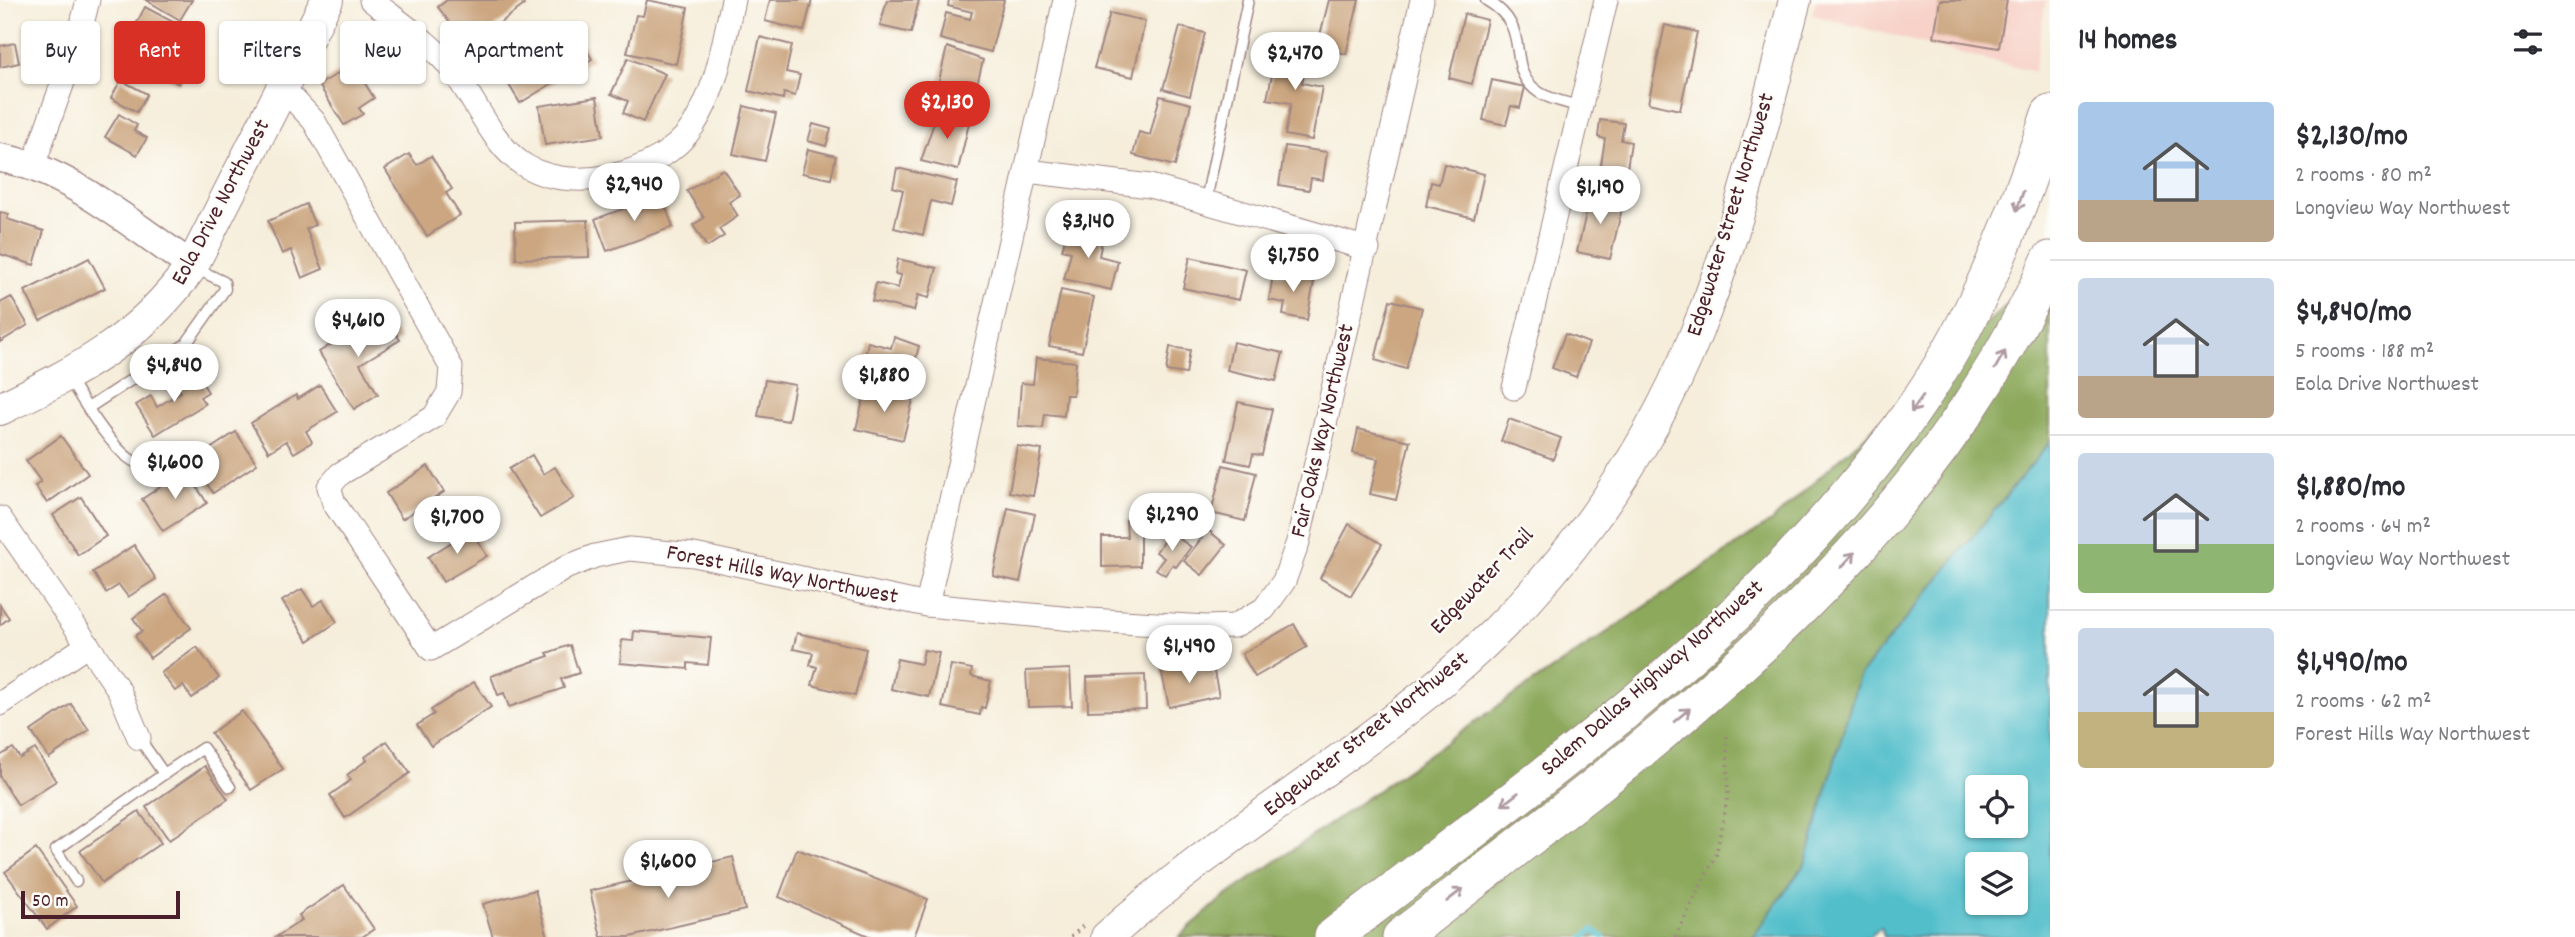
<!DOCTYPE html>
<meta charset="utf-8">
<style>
body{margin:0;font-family:Dekko,sans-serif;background:#f7f7f7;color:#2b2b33;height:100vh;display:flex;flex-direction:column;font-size:26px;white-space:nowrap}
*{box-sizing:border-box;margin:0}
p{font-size:23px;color:#7c7c81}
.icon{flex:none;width:38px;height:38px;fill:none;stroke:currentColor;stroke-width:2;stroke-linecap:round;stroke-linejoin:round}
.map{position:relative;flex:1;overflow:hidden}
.details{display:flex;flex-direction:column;background:#fff;width:525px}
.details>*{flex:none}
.top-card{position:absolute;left:21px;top:21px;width:665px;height:63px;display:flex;gap:14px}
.controls{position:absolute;left:1965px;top:775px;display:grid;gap:14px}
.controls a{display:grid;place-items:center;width:63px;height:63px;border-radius:7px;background:#fff;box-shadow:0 2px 5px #0004;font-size:35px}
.scale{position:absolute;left:21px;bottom:18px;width:159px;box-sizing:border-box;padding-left:7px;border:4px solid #4a1f2b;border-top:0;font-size:19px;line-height:24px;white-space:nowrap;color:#4a1f2b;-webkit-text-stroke:5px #fdfcf7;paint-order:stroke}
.price{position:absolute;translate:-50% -60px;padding:0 16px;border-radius:24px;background:#fff;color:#222;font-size:23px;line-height:46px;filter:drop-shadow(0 2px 4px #0008)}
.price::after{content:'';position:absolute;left:50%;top:42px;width:21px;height:16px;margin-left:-10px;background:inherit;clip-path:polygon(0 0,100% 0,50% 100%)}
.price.current{background:#d93025;color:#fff}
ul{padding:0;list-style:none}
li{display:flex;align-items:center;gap:21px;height:175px;padding:0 28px}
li+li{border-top:2px solid #e1e1e2}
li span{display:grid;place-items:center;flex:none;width:196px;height:140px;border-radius:7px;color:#555}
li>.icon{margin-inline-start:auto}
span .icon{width:84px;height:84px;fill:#fffc;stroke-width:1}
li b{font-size:30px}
h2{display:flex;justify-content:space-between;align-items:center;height:84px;padding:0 28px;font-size:30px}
.chip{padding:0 24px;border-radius:7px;background:#fff;box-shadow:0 2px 5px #0004;font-size:24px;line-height:63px}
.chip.current{background:#d93025;color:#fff}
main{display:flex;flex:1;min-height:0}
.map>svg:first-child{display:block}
.built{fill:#f7d1c7}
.forest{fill:#8ca95c;stroke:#6b6444;stroke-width:2}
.water{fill:#51beca;stroke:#4e6e7a;stroke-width:2;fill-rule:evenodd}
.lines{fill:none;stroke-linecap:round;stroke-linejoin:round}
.stream{stroke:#51beca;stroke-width:6}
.building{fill:#cba680}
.service-casing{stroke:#a08683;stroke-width:13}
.minor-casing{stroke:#a08683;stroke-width:25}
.tertiary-casing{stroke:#a08683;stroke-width:31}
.secondary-casing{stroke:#a08683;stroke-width:34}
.trunk-casing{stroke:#a08683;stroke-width:39}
.path{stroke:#a08683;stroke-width:3.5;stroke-dasharray:2 5;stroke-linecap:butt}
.service{stroke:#fff;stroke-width:10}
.minor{stroke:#fff;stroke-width:23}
.tertiary{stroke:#fff;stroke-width:28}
.secondary{stroke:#fff;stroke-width:32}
.trunk{stroke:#fff;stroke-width:37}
.oneway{stroke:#ae9aa0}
.labels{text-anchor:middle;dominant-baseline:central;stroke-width:5;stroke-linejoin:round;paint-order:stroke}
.street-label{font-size:23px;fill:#4a1f2b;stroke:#fdfcf7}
</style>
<main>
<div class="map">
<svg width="2050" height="937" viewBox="0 0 2050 937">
<rect width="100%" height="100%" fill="#fdfcf7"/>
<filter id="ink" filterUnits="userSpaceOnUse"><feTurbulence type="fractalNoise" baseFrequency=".0143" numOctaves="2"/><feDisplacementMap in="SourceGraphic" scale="14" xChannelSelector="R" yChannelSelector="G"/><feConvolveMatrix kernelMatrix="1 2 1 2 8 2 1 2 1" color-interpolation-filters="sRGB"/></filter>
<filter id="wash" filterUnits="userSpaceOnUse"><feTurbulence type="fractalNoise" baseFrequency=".00686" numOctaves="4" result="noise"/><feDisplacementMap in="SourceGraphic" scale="28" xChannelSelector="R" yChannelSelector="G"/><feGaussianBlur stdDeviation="1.57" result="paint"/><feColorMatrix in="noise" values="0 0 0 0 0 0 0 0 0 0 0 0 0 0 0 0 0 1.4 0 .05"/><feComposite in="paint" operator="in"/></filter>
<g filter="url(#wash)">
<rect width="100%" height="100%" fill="#f6eedb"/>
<polygon class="built" points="1816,0 2046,0 2034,72 1812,15"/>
<polygon class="forest" points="2050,265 2050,442 1859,676 1806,862 1753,937 1179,937 1219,901 1498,706 1772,521"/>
<path class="water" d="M 2050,442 L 2050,937 L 1884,937 L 1881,927 L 1870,937 L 1753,937 L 1806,862 L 1859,676 ZM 1978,788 L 2016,788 L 2016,826 L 1978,826 ZM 1978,864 L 2016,864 L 2016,903 L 1978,903 Z"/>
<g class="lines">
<polyline class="stream" points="1584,937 1593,930 1603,937"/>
</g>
<g id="blocks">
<g class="building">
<polygon points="146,0 192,0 180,20"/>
<polygon points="447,0 520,0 524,5 468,47 438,7"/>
<polygon points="647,0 688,8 676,64 627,53 636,15 643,16"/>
<polygon points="770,0 812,0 804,31 765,21"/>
<polygon points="887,0 919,0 911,33 880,26"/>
<polygon points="949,0 1004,0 991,52 940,39 946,13 970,19 972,12 948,6"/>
<polygon points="1329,0 1359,0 1346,54 1317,47"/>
<polygon points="1940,0 2007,0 1999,48 1934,37"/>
<polygon points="145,7 203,38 179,84 138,62 146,47 166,58 173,46 135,26"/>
<polygon points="1110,13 1145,21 1133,77 1094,68"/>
<polygon points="1464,14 1487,20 1472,84 1449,78"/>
<polygon points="571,24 592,59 520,103 503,75 542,53 536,45"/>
<polygon points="1665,25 1697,32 1680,110 1648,103"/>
<polygon points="1180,27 1205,33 1190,96 1163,89"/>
<polygon points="760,37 792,45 786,72 800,75 795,96 784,93 783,99 748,91"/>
<polygon points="15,43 19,63 0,67 0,46"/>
<polygon points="1278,45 1308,51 1302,83 1322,87 1312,140 1285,135 1291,103 1267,99"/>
<polygon points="947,47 983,60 971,109 928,98 932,84 938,85"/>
<polygon points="628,58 665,74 643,122 623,113 628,101 611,94"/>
<polygon points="353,64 374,98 359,108 363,114 344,125 319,85"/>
<polygon points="121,80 147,94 137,112 111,98"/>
<polygon points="1492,80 1525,87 1520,108 1511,106 1506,125 1483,120"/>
<polygon points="1160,96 1191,104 1175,166 1133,155 1139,132 1150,135"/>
<polygon points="597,97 603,136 545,145 539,106"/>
<polygon points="744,106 776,114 765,161 733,154"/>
<polygon points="938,111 970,119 958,170 921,161"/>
<polygon points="119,114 137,125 134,131 147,138 137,155 105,137"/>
<polygon points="1600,120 1624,123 1621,140 1631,142 1626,175 1600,171 1605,139 1598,137"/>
<polygon points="813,124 831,129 826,146 808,141"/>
<polygon points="1285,146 1327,152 1323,180 1311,178 1309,190 1279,185"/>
<polygon points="808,149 836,156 831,179 802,173"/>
<polygon points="409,154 417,165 431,156 452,189 446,193 460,215 427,236 385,169"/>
<polygon points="1444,164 1484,174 1474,218 1426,206 1431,182 1439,184"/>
<polygon points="897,168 957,182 951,206 931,201 923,235 894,228 903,190 893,187"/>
<polygon points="723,169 740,195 729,202 738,216 719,229 724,236 707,247 693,225 704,218 687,191"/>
<polygon points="1591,192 1624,200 1610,259 1577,252"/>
<polygon points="661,195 673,227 607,251 595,219"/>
<polygon points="306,204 315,225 306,229 323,269 302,278 291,250 282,254 268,221"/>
<polygon points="0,212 9,214 7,219 44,231 34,265 0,254"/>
<polygon points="588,220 589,257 516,259 515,222"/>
<polygon points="1068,227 1103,236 1099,256 1118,261 1111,290 1064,279 1071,252 1062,250"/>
<polygon points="1190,257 1246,270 1239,300 1183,288"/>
<polygon points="89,258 105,288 40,321 25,291"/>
<polygon points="898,259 937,268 929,298 918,295 914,311 872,301 876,283 898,288 901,275 895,274"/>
<polygon points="1291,272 1315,276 1307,320 1283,315 1285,303 1269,300 1273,274 1290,276"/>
<polygon points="1061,290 1094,297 1082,352 1049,346"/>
<polygon points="11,297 28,325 0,342 0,303"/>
<polygon points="1390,300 1422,308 1406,369 1375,360"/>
<polygon points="386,318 400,340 360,364 378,394 354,409 319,352 362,325 365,331"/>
<polygon points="1565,334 1589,343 1576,377 1552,368"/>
<polygon points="894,337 919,346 910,382 862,371 868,342 891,348"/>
<polygon points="1233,342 1283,353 1276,381 1227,370"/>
<polygon points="1170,347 1190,350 1186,374 1166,371"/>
<polygon points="1036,358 1076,362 1073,395 1066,395 1064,416 1045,414 1043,428 1018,426 1021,383 1033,384"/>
<polygon points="194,370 208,392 200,397 205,404 155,435 136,405 151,396 157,407 181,392 175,382"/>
<polygon points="765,380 795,385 788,421 758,416"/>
<polygon points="320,385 337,412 306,431 312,442 294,453 286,441 269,452 251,423 296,395 298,399"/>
<polygon points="866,389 913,400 903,440 856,429"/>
<polygon points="1238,402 1272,409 1262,455 1253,454 1250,465 1226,460"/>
<polygon points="1509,419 1561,438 1553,459 1501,441"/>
<polygon points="1358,429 1410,441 1396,500 1370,494 1378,459 1353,453"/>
<polygon points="236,432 257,464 213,493 192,461"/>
<polygon points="61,436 88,474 47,503 35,486 41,482 26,461"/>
<polygon points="1017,446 1042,450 1033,496 1009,492"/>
<polygon points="532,455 543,474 555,467 574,498 540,518 509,469"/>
<polygon points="1223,465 1256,473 1245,521 1211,513"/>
<polygon points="428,466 444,492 402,519 386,493"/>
<polygon points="186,470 207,503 163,531 142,499"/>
<polygon points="81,497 106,536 78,555 53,515"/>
<polygon points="1008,508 1035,514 1020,582 993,576"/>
<polygon points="1126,520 1140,520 1140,566 1102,567 1102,537 1127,537"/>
<polygon points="1349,524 1382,544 1351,596 1320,578"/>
<polygon points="471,530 487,556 443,582 428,557"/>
<polygon points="1208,530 1226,545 1202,575 1184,561"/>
<polygon points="1170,532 1191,547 1176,567 1173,564 1165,575 1156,569 1164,558 1156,552"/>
<polygon points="134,545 156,579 128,597 119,585 106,593 93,572"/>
<polygon points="302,589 313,606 323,600 337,622 308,641 282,601"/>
<polygon points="167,594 191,628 150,658 135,636 142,631 133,618"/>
<polygon points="0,605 9,618 0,625"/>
<polygon points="1294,624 1307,647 1255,677 1242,654"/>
<polygon points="634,631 711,638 708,665 688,663 688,669 620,663 622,640 633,641"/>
<polygon points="797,633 866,649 855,696 812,685 817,667 810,665 813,653 793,649"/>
<polygon points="570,645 579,673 561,679 564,688 509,707 504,693 498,695 491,676 549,656 547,653"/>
<polygon points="197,647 219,678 192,698 183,686 175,691 161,673"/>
<polygon points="924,650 939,653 929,697 891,689 897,659 921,664"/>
<polygon points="1184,664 1186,673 1213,667 1219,696 1169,707 1161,669"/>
<polygon points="951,665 972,669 971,676 991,681 985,708 981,707 980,715 942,707"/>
<polygon points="1070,669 1072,706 1028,707 1026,671"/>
<polygon points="1145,675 1146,709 1088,711 1087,677"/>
<polygon points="474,682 491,707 431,746 417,725 434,714 431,710"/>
<polygon points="71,704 89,730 49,758 31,731"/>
<polygon points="242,711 283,769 251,790 211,733"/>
<polygon points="387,741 410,773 345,818 330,795 351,780 347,775 367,760 365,757"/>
<polygon points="13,748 20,758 35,749 56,781 18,805 0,777 0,756"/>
<polygon points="205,766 228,799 169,840 146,807"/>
<polygon points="139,811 161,843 102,883 80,851"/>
<polygon points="36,849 77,906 47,929 5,872"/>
<polygon points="797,849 928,899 914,937 871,937 779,897"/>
<polygon points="733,857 745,910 630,937 601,937 590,891"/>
<polygon points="344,885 374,929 362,937 276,937 302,920 299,915"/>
<polygon points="535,890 548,937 493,937 483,904"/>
</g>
</g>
</g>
<g filter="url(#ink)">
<use href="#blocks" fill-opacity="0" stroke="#a08683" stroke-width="2"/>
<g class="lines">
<defs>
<g id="service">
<path d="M 1486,0 C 1537,29 1501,68 1540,93 C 1551,100 1569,103 1581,107"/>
<polyline points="1206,200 1248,0"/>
<path d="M 68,377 C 81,398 116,458 140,464 C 154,467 175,458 187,452"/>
<polyline points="88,408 186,344 225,289 224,282 195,268"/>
<polyline points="164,774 203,748 230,787"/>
<polyline points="76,881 56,850 164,774 139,738"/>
</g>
<g id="minor">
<path d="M 371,0 C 395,19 424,38 445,61 C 471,90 488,137 517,160 C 564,198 661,176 693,126 C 718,88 723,43 733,0"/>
<polyline points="283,88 314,121 451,367 449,392 434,417 340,474 329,487 334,503 431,649 567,567 595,556 629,549 694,555 927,605 1073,619 1206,627 1234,626 1264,609 1284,581 1298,542 1422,0"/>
<polyline points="33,166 78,40 88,0"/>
<polyline points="1027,171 1150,186 1368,249"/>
<polyline points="1514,388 1606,0"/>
<polyline points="0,518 119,690 139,738"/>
<polyline points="927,605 1065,0"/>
<polyline points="0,704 88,645"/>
</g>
<path id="tertiary" d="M 0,158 C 66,168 137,229 192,266"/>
<g id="secondary">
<path d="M 0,409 C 81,369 138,341 192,266 L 327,0"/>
<path d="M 1107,937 C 1212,842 1335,770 1443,680 C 1552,588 1642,468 1695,336 C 1740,228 1765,113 1795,0"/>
</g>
<g id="trunk">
<path d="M 1333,937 C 1543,774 1776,618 1924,394 C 1981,308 2018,211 2050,114"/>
<path d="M 1401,937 C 1649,744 1919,557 2050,260"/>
</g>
</defs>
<use href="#service" class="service-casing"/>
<use href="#minor" class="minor-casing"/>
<use href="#tertiary" class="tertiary-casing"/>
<use href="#secondary" class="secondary-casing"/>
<use href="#trunk" class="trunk-casing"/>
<g class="path">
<polyline points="1071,937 1084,925"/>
<polyline points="1675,937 1716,855 1728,795 1727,736"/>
</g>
<use href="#service" class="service"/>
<use href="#minor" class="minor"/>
<use href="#tertiary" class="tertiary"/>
<use href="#secondary" class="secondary"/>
<use href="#trunk" class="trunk"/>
</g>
<defs><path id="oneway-shaft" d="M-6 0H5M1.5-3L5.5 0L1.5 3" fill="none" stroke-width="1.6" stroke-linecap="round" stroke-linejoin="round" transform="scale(1.75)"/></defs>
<g class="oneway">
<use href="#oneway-shaft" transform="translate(2020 201) rotate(109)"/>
<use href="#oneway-shaft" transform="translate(2000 360) rotate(-60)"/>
<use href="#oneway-shaft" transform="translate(1917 404) rotate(125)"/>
<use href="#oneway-shaft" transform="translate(1848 560) rotate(-48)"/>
<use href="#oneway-shaft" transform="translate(1682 715) rotate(-40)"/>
<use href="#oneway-shaft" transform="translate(1510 799) rotate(142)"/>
<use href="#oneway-shaft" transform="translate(1455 895) rotate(-38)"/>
</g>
</g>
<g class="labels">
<g class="street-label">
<text transform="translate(222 203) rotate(-62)">Eola Drive Northwest</text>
<text transform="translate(1732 215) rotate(-73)">Edgewater Street Northwest</text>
<text transform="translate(1324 431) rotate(-77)">Fair Oaks Way Northwest</text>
<text transform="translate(782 576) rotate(11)">Forest Hills Way Northwest</text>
<text transform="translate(1483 582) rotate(-46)">Edgewater Trail</text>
<text transform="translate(1653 679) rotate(-41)">Salem Dallas Highway Northwest</text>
<text transform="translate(1367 735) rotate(-38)">Edgewater Street Northwest</text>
</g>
</g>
</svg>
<div class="controls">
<a><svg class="icon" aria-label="locate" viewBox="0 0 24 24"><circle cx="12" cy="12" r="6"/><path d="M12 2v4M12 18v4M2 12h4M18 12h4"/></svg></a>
<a><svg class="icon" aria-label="layers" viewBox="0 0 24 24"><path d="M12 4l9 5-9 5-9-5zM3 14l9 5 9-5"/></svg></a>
</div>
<div class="scale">50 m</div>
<b class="price" style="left:1295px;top:92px">$2,470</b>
<b class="price current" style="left:947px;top:141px">$2,130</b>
<b class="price" style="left:634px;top:223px">$2,940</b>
<b class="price" style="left:1600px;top:226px">$1,190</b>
<b class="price" style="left:1088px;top:260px">$3,140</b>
<b class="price" style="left:1293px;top:294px">$1,750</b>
<b class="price" style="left:358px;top:359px">$4,610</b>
<b class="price" style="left:174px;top:404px">$4,840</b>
<b class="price" style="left:884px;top:414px">$1,880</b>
<b class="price" style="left:175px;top:501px">$1,600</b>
<b class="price" style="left:1172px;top:553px">$1,290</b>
<b class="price" style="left:457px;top:556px">$1,700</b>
<b class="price" style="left:1189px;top:685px">$1,490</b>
<b class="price" style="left:668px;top:900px">$1,600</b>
<div class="top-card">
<a class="chip">Buy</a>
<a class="chip current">Rent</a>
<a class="chip">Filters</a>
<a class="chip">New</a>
<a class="chip">Apartment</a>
</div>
</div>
<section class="details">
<h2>14 homes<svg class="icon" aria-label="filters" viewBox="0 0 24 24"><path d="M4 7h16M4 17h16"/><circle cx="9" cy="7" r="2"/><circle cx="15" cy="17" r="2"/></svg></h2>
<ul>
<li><span style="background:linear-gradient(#a9c7e8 70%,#b9a48a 0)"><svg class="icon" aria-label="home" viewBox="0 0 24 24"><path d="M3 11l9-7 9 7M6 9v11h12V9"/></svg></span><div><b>$2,130/mo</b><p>2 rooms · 80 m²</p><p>Longview Way Northwest</p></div></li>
<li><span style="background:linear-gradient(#c9d6e8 70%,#b9a48a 0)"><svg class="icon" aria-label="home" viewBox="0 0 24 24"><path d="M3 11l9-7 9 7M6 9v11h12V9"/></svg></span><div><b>$4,840/mo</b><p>5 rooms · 188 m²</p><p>Eola Drive Northwest</p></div></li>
<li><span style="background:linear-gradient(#c9d6e8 65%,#8fb573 0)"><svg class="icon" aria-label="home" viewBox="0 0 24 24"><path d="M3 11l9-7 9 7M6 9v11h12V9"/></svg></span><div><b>$1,880/mo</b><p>2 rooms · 64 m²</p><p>Longview Way Northwest</p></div></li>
<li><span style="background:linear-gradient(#c9d6e8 60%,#c2b280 0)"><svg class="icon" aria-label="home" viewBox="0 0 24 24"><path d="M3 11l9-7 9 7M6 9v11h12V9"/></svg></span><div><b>$1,490/mo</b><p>2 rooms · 62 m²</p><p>Forest Hills Way Northwest</p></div></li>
</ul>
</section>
</main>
